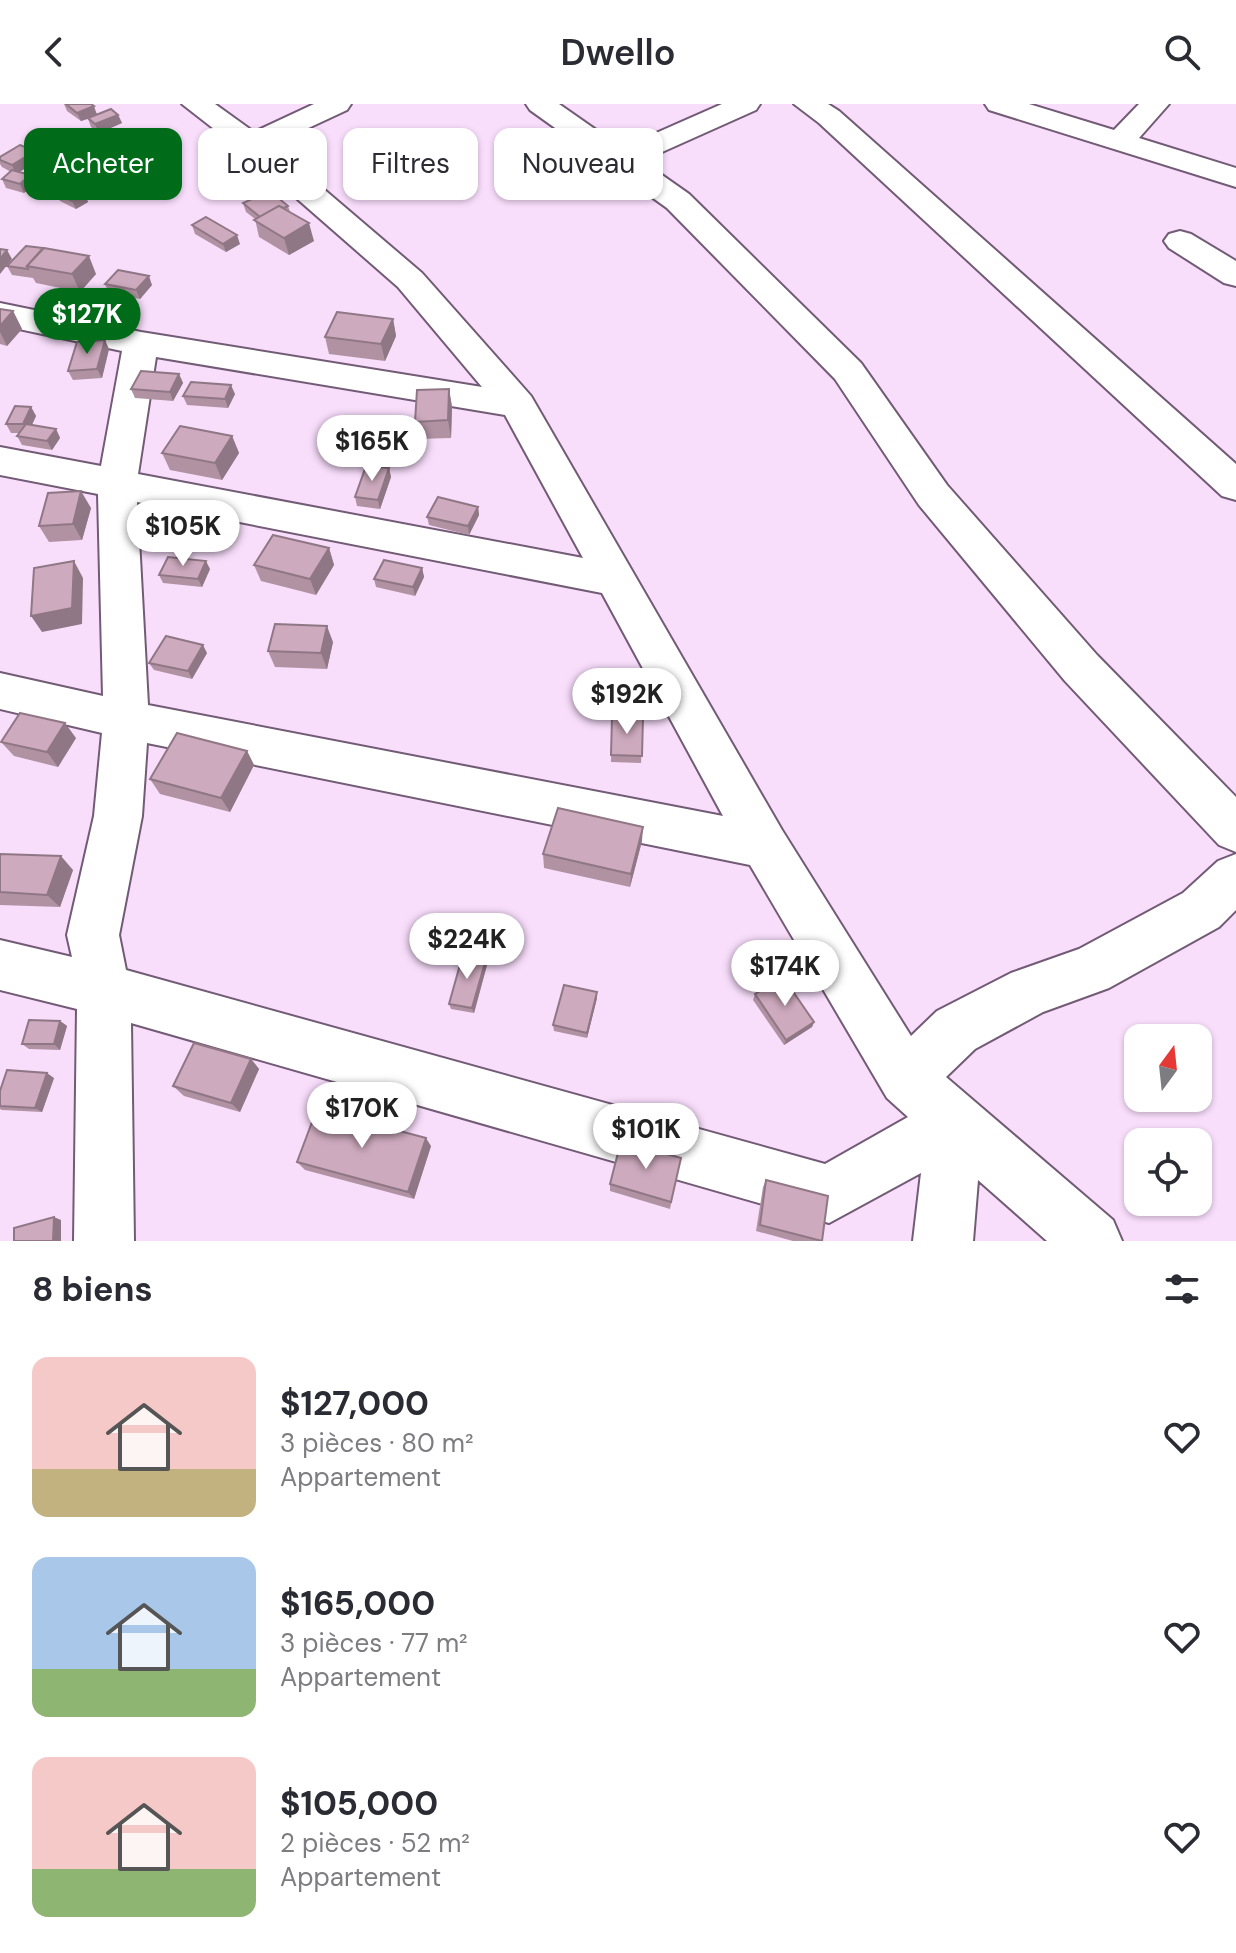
<!DOCTYPE html>
<html lang="fr">
<meta charset="utf-8">
<style>
body{margin:0;font-family:"DM Sans",sans-serif;background:#f7f7f7;color:#2b2b33;height:100vh;display:flex;flex-direction:column;font-size:30px;white-space:nowrap}
*{box-sizing:border-box;margin:0}
p{font-size:26px;color:#7c7c81}
.icon{flex:none;width:44px;height:44px;fill:none;stroke:currentColor;stroke-width:2;stroke-linecap:round;stroke-linejoin:round}
.map{position:relative;height:1137px;overflow:hidden}
.details{display:flex;flex-direction:column;background:#fff;flex:1}
.details>*{flex:none}
.top-card{position:absolute;left:24px;top:24px;width:800px;height:72px;display:flex;gap:16px}
.needle{width:52px;rotate:15deg}
.buttons{position:absolute;left:1124px;top:920px;display:grid;gap:16px}
.buttons a{display:grid;place-items:center;width:88px;height:88px;border-radius:16px;background:#fff;box-shadow:0 2px 6px #0004;font-size:40px}
.price{position:absolute;translate:-50% -68px;padding:0 18px;border-radius:28px;background:#fff;color:#222;font-size:26px;line-height:52px;filter:drop-shadow(0 2px 4px #0008)}
.price::after{content:'';position:absolute;left:50%;top:48px;width:24px;height:18px;margin-left:-12px;background:inherit;clip-path:polygon(0 0,100% 0,50% 100%)}
.price.on{background:#006b19;color:#fff}
ul{padding:0;list-style:none}
li{display:flex;align-items:center;gap:24px;height:200px;padding:0 32px}
li span{display:grid;place-items:center;flex:none;width:224px;height:160px;border-radius:16px;color:#555}
li>.icon{margin-inline-start:auto}
span .icon{width:96px;height:96px;fill:#fffc;stroke-width:1}
li b{font-size:34px}
h2{display:flex;justify-content:space-between;align-items:center;height:96px;padding:0 32px;font-size:34px}
.pill{padding:0 28px;border-radius:16px;background:#fff;box-shadow:0 2px 6px #0004;font-size:28px;line-height:72px}
.pill.on{background:#006b19;color:#fff}
header{display:flex;justify-content:space-between;align-items:center;height:104px;padding:0 32px;background:#fff;font-size:36px;font-weight:600}
.map>svg:first-child{display:block}
.lines{fill:none;stroke-linecap:round;stroke-linejoin:round}
.minor-casing{stroke:#725b75;stroke-width:4}
.minor{fill:#fff;fill-rule:evenodd}
.wall{fill:#b192a3}
.shaded-wall{fill:#907785}
.building{fill:#ceaabe;stroke:#907785;stroke-width:2}
</style>
<header><svg class="icon" aria-label="back" viewBox="0 0 24 24"><path d="M15 5l-7 7 7 7"/></svg>Dwello<svg class="icon" aria-label="search" viewBox="0 0 24 24"><circle cx="10" cy="10" r="6"/><path d="M15 15l6 6"/></svg></header>
<div class="map">
<svg width="1236" height="1137" viewBox="0 0 1236 1137">
<rect width="100%" height="100%" fill="#f9defc"/>
<g class="lines">
<defs>
<g id="minor">
<path d="M 182,0 L 215,0 L 254,28 L 314,0 L 351,0 L 347,6 L 272,41 L 422,169 L 531,292 L 782,726 L 911,932 L 937,907 L 1011,869 L 1079,845 L 1183,789 L 1218,757 L 1236,750 L 1236,806 L 1219,823 L 1109,884 L 1043,908 L 975,945 L 946,973 L 1113,1116 L 1122,1137 L 1047,1137 L 978,1076 L 973,1137 L 913,1137 L 921,1069 L 829,1119 L 131,919 L 134,1137 L 74,1137 L 77,905 L 0,886 L 0,836 L 72,853 L 67,831 L 94,712 L 102,629 L 0,605 L 0,569 L 103,592 L 98,390 L 0,371 L 0,343 L 101,362 L 122,247 L 0,221 L 0,199 L 141,228 L 482,283 L 398,183 L 246,50 ZM 156,253 L 505,311 L 583,454 L 138,370 ZM 137,398 L 602,489 L 723,712 L 148,601 ZM 147,639 L 750,761 L 887,994 L 908,1013 L 825,1060 L 126,866 L 119,831 L 142,712 Z"/>
<polygon points="526,0 559,0 622,44 722,0 760,0 756,6 642,57 689,90 861,259 947,381 1097,551 1236,693 1236,748 1219,741 1065,577 919,401 835,275 667,104 530,6"/>
<polygon points="794,0 828,0 839,7 1236,360 1236,396 1222,392 819,19"/>
<polygon points="985,0 1029,0 1114,26 1139,0 1169,0 1139,34 1236,64 1236,83 989,6"/>
<polygon points="1180,127 1191,130 1236,157 1236,182 1224,179 1169,144 1164,137 1169,130"/>
</g>
</defs>
<use href="#minor" class="minor-casing"/>
<use href="#minor" class="minor"/>
</g>
<g class="wall">
<polygon points="64,0 91,0 97,10 118,11 122,19 99,29 91,23 88,15 81,17 67,7"/>
<polygon points="0,53 39,56 19,68 30,71 34,80 24,89 6,84 2,75 11,68 2,63 0,60"/>
<polygon points="212,74 251,87 233,96 215,83"/>
<polygon points="56,89 84,89 88,98 76,105 60,97"/>
<polygon points="243,99 288,102 290,108 314,137 289,151 259,133 255,115 246,108"/>
<polygon points="192,121 240,140 226,148 195,130"/>
<polygon points="26,142 96,170 80,188 36,179 33,174 12,171 7,162"/>
<polygon points="105,180 152,181 140,195 109,189"/>
<polygon points="0,205 13,207 22,225 7,242 0,240"/>
<polygon points="393,215 396,232 385,257 329,250 325,233"/>
<polygon points="109,245 102,274 73,276 68,267"/>
<polygon points="179,270 183,279 173,297 135,294 131,285"/>
<polygon points="449,285 452,303 451,334 418,335 415,318"/>
<polygon points="235,290 228,304 187,301 183,292"/>
<polygon points="31,303 36,312 32,321 56,325 60,334 52,346 22,341 17,332 19,329 11,329 6,320"/>
<polygon points="232,332 239,349 222,376 170,366 162,349"/>
<polygon points="389,364 391,373 380,405 357,402 355,393"/>
<polygon points="199,402 206,419 196,442 148,437 140,421"/>
<polygon points="478,403 479,411 469,431 429,421 427,413"/>
<polygon points="91,404 82,436 49,438 39,422"/>
<polygon points="329,444 334,461 316,491 261,477 254,461"/>
<polygon points="422,464 424,473 415,492 376,483 374,475"/>
<polygon points="210,465 202,483 163,479 159,471"/>
<polygon points="333,538 327,565 275,563 268,547"/>
<polygon points="207,549 192,575 154,566 149,559"/>
<polygon points="612,613 643,614 641,659 611,658"/>
<polygon points="76,634 58,663 14,652 1,638"/>
<polygon points="247,647 254,661 230,708 160,690 150,675"/>
<polygon points="642,737 630,783 544,764 543,750"/>
<polygon points="0,750 73,766 60,803 0,801"/>
<polygon points="487,861 474,909 451,905 449,900"/>
<polygon points="755,890 814,918 812,923 784,941 753,896"/>
<polygon points="597,894 587,934 554,927 553,921"/>
<polygon points="60,917 67,922 60,946 29,945 22,940"/>
<polygon points="251,955 259,965 240,1008 184,992 173,982"/>
<polygon points="54,974 42,1008 2,1006 0,1005 0,987"/>
<polygon points="431,1042 414,1095 305,1066 297,1058"/>
<polygon points="681,1054 670,1105 610,1087 610,1080"/>
<polygon points="766,1076 822,1137 793,1137 756,1127 763,1083"/>
</g>
<g class="shaded-wall">
<polygon points="94,2 97,11 81,17 77,9"/>
<polygon points="118,11 122,19 99,29 95,20"/>
<polygon points="35,47 39,56 16,70 12,61"/>
<polygon points="30,71 34,80 24,89 20,80"/>
<polygon points="248,78 251,87 233,96 230,87"/>
<polygon points="84,89 88,98 76,105 72,97"/>
<polygon points="309,119 314,137 289,151 284,134"/>
<polygon points="237,131 240,140 226,148 223,140"/>
<polygon points="7,146 12,155 0,170 0,155"/>
<polygon points="89,152 96,170 80,188 72,170"/>
<polygon points="149,172 152,181 140,195 136,186"/>
<polygon points="13,207 22,225 7,242 0,228 0,222"/>
<polygon points="393,215 396,232 385,257 381,240"/>
<polygon points="105,236 109,245 102,274 97,265"/>
<polygon points="179,270 183,279 173,297 170,288"/>
<polygon points="231,281 235,290 228,304 225,295"/>
<polygon points="449,285 452,303 451,334 448,316"/>
<polygon points="31,303 36,312 28,329 23,320"/>
<polygon points="56,325 60,334 52,346 47,337"/>
<polygon points="232,332 239,349 222,376 215,359"/>
<polygon points="389,364 391,373 380,405 378,396"/>
<polygon points="81,387 91,404 82,436 73,420"/>
<polygon points="199,402 206,419 196,442 189,425"/>
<polygon points="478,403 479,411 469,431 468,422"/>
<polygon points="329,444 334,461 316,491 310,475"/>
<polygon points="74,457 83,474 82,520 42,528 31,512"/>
<polygon points="206,457 210,465 202,483 198,475"/>
<polygon points="422,464 424,473 415,492 413,483"/>
<polygon points="327,522 333,538 327,565 321,549"/>
<polygon points="203,541 207,549 192,575 188,567"/>
<polygon points="65,619 76,634 58,663 47,648"/>
<polygon points="247,647 254,661 230,708 221,694"/>
<polygon points="643,723 642,737 630,783 631,770"/>
<polygon points="61,752 73,766 60,803 47,791"/>
<polygon points="486,855 487,861 474,909 472,904"/>
<polygon points="597,888 597,894 587,934 587,929"/>
<polygon points="60,917 67,922 60,946 54,940"/>
<polygon points="814,918 812,923 784,941 786,936"/>
<polygon points="251,955 259,965 240,1008 231,999"/>
<polygon points="47,969 54,974 42,1008 35,1004"/>
<polygon points="426,1034 431,1042 414,1095 408,1088"/>
<polygon points="54,1113 61,1116 61,1137 53,1137"/>
</g>
<g class="building">
<polygon points="66,0 91,0 94,2 77,9"/>
<polygon points="111,5 118,11 95,20 88,14"/>
<polygon points="20,41 35,47 12,61 0,56 0,53"/>
<polygon points="230,65 248,78 230,87 212,74"/>
<polygon points="12,66 30,71 20,80 2,75"/>
<polygon points="69,81 84,89 72,97 56,89"/>
<polygon points="270,87 288,102 284,104 279,102 260,113 243,99"/>
<polygon points="279,102 309,119 284,134 254,116"/>
<polygon points="206,113 237,131 223,140 192,121"/>
<polygon points="26,142 43,144 27,162 28,165 7,162"/>
<polygon points="44,144 89,152 72,170 27,162"/>
<polygon points="0,145 7,146 0,155"/>
<polygon points="118,166 149,172 136,186 105,180"/>
<polygon points="0,205 13,207 0,222"/>
<polygon points="337,208 393,215 381,240 325,233"/>
<polygon points="105,236 97,265 68,267 77,238"/>
<polygon points="141,267 179,270 170,288 131,285"/>
<polygon points="191,278 231,281 225,295 183,292"/>
<polygon points="449,285 448,316 415,318 417,286"/>
<polygon points="15,302 31,303 23,320 6,320"/>
<polygon points="26,320 56,325 47,337 17,332"/>
<polygon points="180,322 232,332 215,359 162,349"/>
<polygon points="366,362 389,364 378,396 355,393"/>
<polygon points="81,387 73,420 39,422 48,389"/>
<polygon points="438,393 478,403 468,422 427,413"/>
<polygon points="151,398 199,402 189,425 140,421"/>
<polygon points="273,431 329,444 310,475 254,461"/>
<polygon points="168,453 206,457 198,475 159,471"/>
<polygon points="384,456 422,464 413,483 374,475"/>
<polygon points="74,457 72,504 31,512 34,464"/>
<polygon points="275,520 327,522 321,549 268,547"/>
<polygon points="166,532 203,541 188,567 149,559"/>
<polygon points="20,609 65,619 47,648 1,638"/>
<polygon points="612,613 643,614 642,652 611,651"/>
<polygon points="177,629 247,647 221,694 150,675"/>
<polygon points="558,704 643,723 631,770 543,750"/>
<polygon points="0,750 61,752 47,791 0,788"/>
<polygon points="463,850 486,855 472,904 449,900"/>
<polygon points="783,873 814,918 786,936 755,890"/>
<polygon points="564,881 597,888 587,929 553,921"/>
<polygon points="29,916 60,917 54,940 22,940"/>
<polygon points="194,939 251,955 231,999 173,982"/>
<polygon points="7,966 47,969 35,1004 0,1002 0,987"/>
<polygon points="317,1005 426,1034 408,1088 297,1058"/>
<polygon points="621,1037 681,1054 671,1098 610,1080"/>
<polygon points="766,1076 828,1092 822,1137 760,1121"/>
<polygon points="54,1113 53,1137 14,1137 14,1124"/>
</g>
</svg>
<div class="buttons">
<a><svg class="needle" viewBox="-14 -14 28 28"><path d="M0-13l5 13h-10z" fill="#e53935"/><path d="M0 13l5-13h-10z" fill="#7c7c81"/></svg></a>
<a><svg class="icon" aria-label="locate" viewBox="0 0 24 24"><circle cx="12" cy="12" r="6"/><path d="M12 2v4M12 18v4M2 12h4M18 12h4"/></svg></a>
</div>
<b class="price on" style="left:87px;top:252px">$127K</b>
<b class="price" style="left:372px;top:379px">$165K</b>
<b class="price" style="left:183px;top:464px">$105K</b>
<b class="price" style="left:627px;top:632px">$192K</b>
<b class="price" style="left:467px;top:877px">$224K</b>
<b class="price" style="left:785px;top:904px">$174K</b>
<b class="price" style="left:362px;top:1046px">$170K</b>
<b class="price" style="left:646px;top:1067px">$101K</b>
<div class="top-card">
<a class="pill on">Acheter</a>
<a class="pill">Louer</a>
<a class="pill">Filtres</a>
<a class="pill">Nouveau</a>
</div>
</div>
<section class="details">
<h2>8 biens<svg class="icon" aria-label="filters" viewBox="0 0 24 24"><path d="M4 7h16M4 17h16"/><circle cx="9" cy="7" r="2"/><circle cx="15" cy="17" r="2"/></svg></h2>
<ul>
<li><span style="background:linear-gradient(#f6c9c9 70%,#c2b280 0)"><svg class="icon" aria-label="home" viewBox="0 0 24 24"><path d="M3 11l9-7 9 7M6 9v11h12V9"/></svg></span><div><b>$127,000</b><p>3 pièces · 80 m²</p><p>Appartement</p></div><svg class="icon" aria-label="heart" viewBox="0 0 24 24"><path d="M12 20l-8-8c-3-5 5-10 8-4 3-6 11-1 8 4z"/></svg></li>
<li><span style="background:linear-gradient(#a9c7e8 70%,#8fb573 0)"><svg class="icon" aria-label="home" viewBox="0 0 24 24"><path d="M3 11l9-7 9 7M6 9v11h12V9"/></svg></span><div><b>$165,000</b><p>3 pièces · 77 m²</p><p>Appartement</p></div><svg class="icon" aria-label="heart" viewBox="0 0 24 24"><path d="M12 20l-8-8c-3-5 5-10 8-4 3-6 11-1 8 4z"/></svg></li>
<li><span style="background:linear-gradient(#f6c9c9 70%,#8fb573 0)"><svg class="icon" aria-label="home" viewBox="0 0 24 24"><path d="M3 11l9-7 9 7M6 9v11h12V9"/></svg></span><div><b>$105,000</b><p>2 pièces · 52 m²</p><p>Appartement</p></div><svg class="icon" aria-label="heart" viewBox="0 0 24 24"><path d="M12 20l-8-8c-3-5 5-10 8-4 3-6 11-1 8 4z"/></svg></li>
</ul>
</section>
